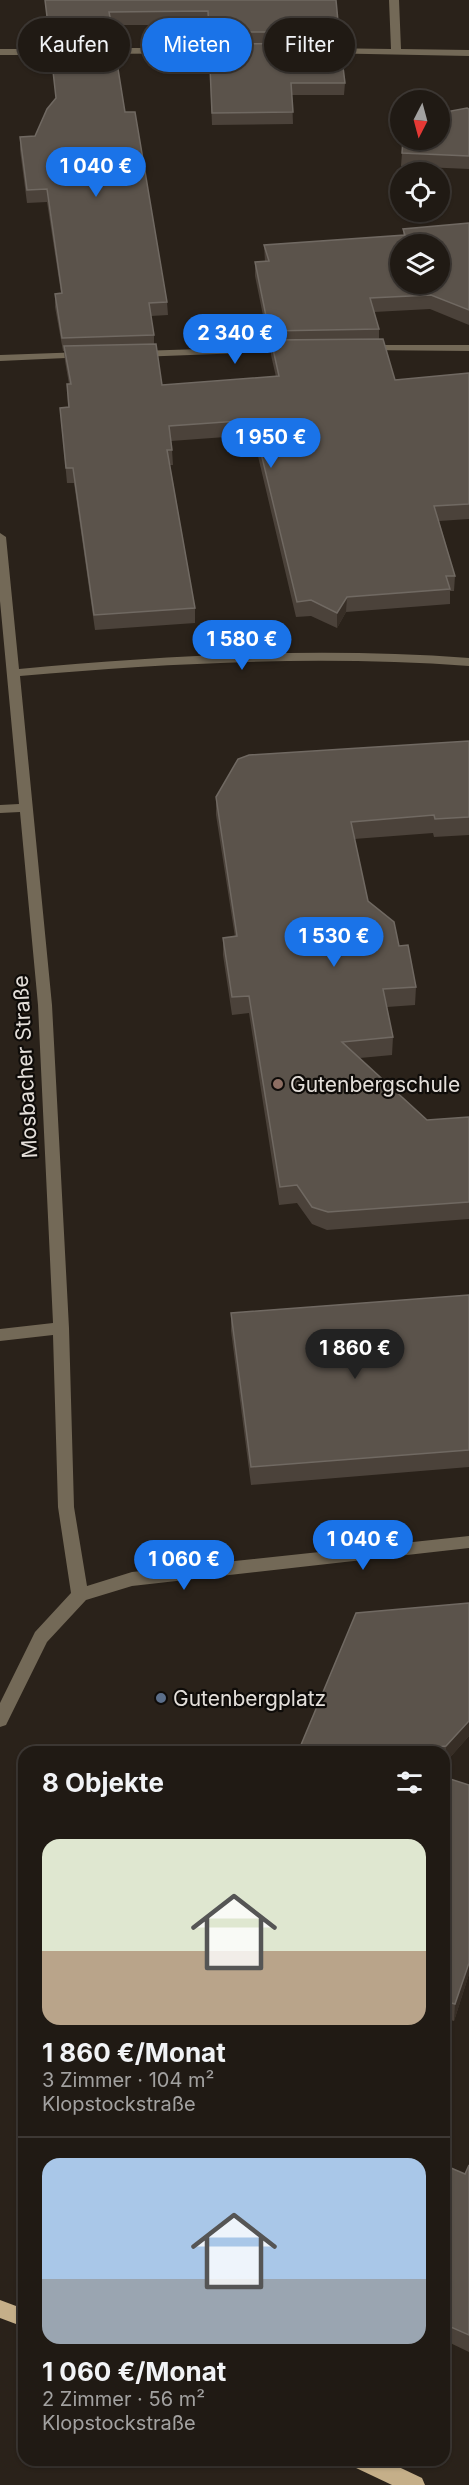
<!DOCTYPE html>
<html lang="de">
<meta charset="utf-8">
<style>
body{margin:0;font-family:Inter,sans-serif;background:#2d2722;color:#f1f3f6;height:100vh;display:flex;flex-direction:column;font-size:22px;white-space:nowrap}
*{box-sizing:border-box;margin:0}
p{font-size:20px;color:#a2a1a0}
.icon{flex:none;width:33px;height:33px;fill:none;stroke:currentColor;stroke-width:2;stroke-linecap:round;stroke-linejoin:round}
.map{position:relative;flex:1;overflow:hidden}
.sheet{position:absolute;left:18px;top:1746px;width:432px;height:720px;display:flex;flex-direction:column;background:#201a14;border-radius:18px;box-shadow:0 2px 4px #0004,0 0 0 2px #3d3834}
.sheet>*{flex:none}
.hud{position:absolute;left:18px;top:18px;width:434px;height:54px;display:flex;gap:12px}
.needle{width:39px;rotate:186deg}
.fabs{position:absolute;left:390px;top:90px;display:grid;gap:12px}
.fabs a{display:grid;place-items:center;width:60px;height:60px;border-radius:50%;background:#201a14;box-shadow:0 2px 4px #0004,0 0 0 2px #3d3834;font-size:30px}
.price{position:absolute;translate:-50% -51px;padding:0 14px;border-radius:21px;background:#1a73e8;color:#fff;font-size:20px;line-height:39px;filter:drop-shadow(0 2px 3px #0008)}
.price::after{content:'';position:absolute;left:50%;top:36px;width:18px;height:14px;margin-left:-9px;background:inherit;clip-path:polygon(0 0,100% 0,50% 100%)}
.price.selected{background:#222;color:#fff}
ul{padding:0;list-style:none}
li{display:grid;align-content:center;gap:12px;height:318px;padding:0 24px}
li+li{border-top:2px solid #3d3834}
li span{display:grid;place-items:center;height:186px;border-radius:18px;color:#555}
li>.icon{margin-inline-start:auto}
span .icon{width:108px;height:108px;fill:#fffc;stroke-width:1}
li b{font-size:26px}
h2{display:flex;justify-content:space-between;align-items:center;height:72px;padding:0 24px;font-size:26px}
.chip{padding:0 21px;border-radius:27px;background:#201a14;box-shadow:0 2px 4px #0004,0 0 0 2px #3d3834;font-size:21px;line-height:54px}
.chip.selected{background:#1a73e8;color:#fff}
.map>svg:first-child{display:block}
.lines{fill:none;stroke-linecap:round;stroke-linejoin:round}
.minor{fill:#736957;fill-rule:evenodd}
.major{fill:#c5af89;fill-rule:evenodd}
.wall{fill:#4b423a}
.shaded-wall{fill:#372e26}
.building{fill:#5b534b;stroke:#706962;stroke-width:1.5;fill-rule:evenodd}
.education-dot{fill:#8d6e63;stroke:#0f0c09;stroke-width:2}
.service-dot{fill:#5c6f8a;stroke:#0f0c09;stroke-width:2}
.labels{text-anchor:middle;dominant-baseline:central;stroke-width:4.5;stroke-linejoin:round;paint-order:stroke}
.street-label{font-size:21px;fill:#e4dfda;stroke:#0f0c09}
.poi-label{font-size:21px;fill:#e4dfda;stroke:#0f0c09;text-anchor:start}
</style>
<div class="map">
<svg width="469" height="2485" viewBox="0 0 469 2485">
<rect width="100%" height="100%" fill="#2a221a"/>
<g class="lines">
<g class="minor">
<polygon points="389,0 399,0 401,49 469,50 469,56 318,53 318,49 321,48 391,49"/>
<polygon points="228,48 231,49 231,53 96,54 91,51 96,48"/>
<polygon points="0,49 69,49 74,52 69,55 0,55"/>
<polygon points="366,345 469,345 469,351 362,350 360,348"/>
<polygon points="291,346 295,347 295,351 138,357 132,354 138,351"/>
<polygon points="84,352 90,355 88,357 0,361 0,355"/>
<path d="M 0,533 L 6,537 L 19,669 C 169,655 318,647 469,658 L 469,666 C 318,655 170,663 20,676 L 52,1005 L 69,1328 L 74,1507 L 87,1586 L 132,1572 L 469,1536 L 469,1548 L 132,1586 L 86,1600 L 47,1642 L 6,1725 L 0,1727 L 0,1703 L 35,1632 L 71,1593 L 58,1507 L 53,1335 L 0,1341 L 0,1329 L 53,1323 L 38,1005 L 20,812 L 0,813 L 0,805 L 19,804 L 0,601 Z"/>
</g>
<g class="major">
<polygon points="0,2300 24,2309 24,2327 0,2318"/>
<polygon points="351,2460 384,2460 422,2478 425,2485 392,2485 354,2467"/>
</g>
</g>
<g class="wall">
<polygon points="45,0 336,0 339,32 339,43 345,83 344,95 292,95 293,124 212,125 208,25 111,25 113,44 125,112 167,302 168,315 151,316 154,335 154,344 162,385 276,377 271,355 271,345 269,345 255,276 255,262 265,262 264,245 403,235 403,229 469,223 469,325 430,309 374,312 379,329 379,339 395,380 469,373 469,519 439,521 455,576 454,591 450,591 450,604 346,612 337,628 311,616 296,617 253,435 171,441 172,450 173,465 170,465 195,608 195,623 95,630 74,483 67,483 60,408 68,407 67,384 69,384 65,361 64,351 63,351 55,307 55,294 61,293 47,202 27,203 20,150 20,137 35,136 56,99"/>
<polygon points="469,109 469,169 401,166 402,153"/>
<polygon points="469,741 469,835 434,837 433,833 354,839 368,901 399,946 416,987 415,1005 387,1007 393,1037 392,1055 360,1058 427,1120 469,1117 469,1219 327,1230 312,1224 297,1203 279,1205 249,1013 232,1015 223,955 223,938 235,937 216,815 216,797"/>
<polygon points="469,1295 469,1467 251,1485 231,1331 231,1313"/>
<polygon points="469,1603 469,1736 445,1763 444,1752 298,1752"/>
<polygon points="444,1777 469,1785 469,1974 454,2021 444,2018"/>
<polygon points="444,2165 465,2174 469,2165 469,2352 444,2340"/>
</g>
<g class="shaded-wall">
<polygon points="347,597 346,612 337,628 337,613"/>
<polygon points="469,1721 469,1736 445,1763 446,1746"/>
<polygon points="469,1963 469,1974 454,2021 455,2004"/>
</g>
<g class="building">
<polygon points="45,0 336,0 339,32 209,32 208,11 109,12 113,33 49,33"/>
<polygon points="340,43 345,83 291,83 293,112 212,113 209,44"/>
<polygon points="50,44 114,44 125,112 135,112 167,302 149,303 154,335 62,338 55,294 62,293 47,189 27,190 20,137 35,136 47,109 56,98"/>
<polygon points="467,108 469,109 469,156 402,153 403,140 440,140 440,113"/>
<path d="M 469,223 L 469,310 L 431,295 L 370,298 L 379,329 L 269,331 L 255,262 L 269,261 L 264,245 L 405,235 L 403,229 ZM 400,244 L 440,244 L 440,284 L 400,284 Z"/>
<polygon points="383,339 395,380 469,373 469,504 434,506 455,576 446,576 450,589 347,597 337,613 311,600 297,602 253,420 169,426 172,450 167,450 195,608 94,615 73,468 66,468 60,408 69,407 67,384 71,384 64,346 156,344 162,385 279,376 271,340"/>
<polygon points="469,741 469,817 435,819 434,815 351,822 368,901 394,922 399,946 408,945 416,987 383,989 393,1037 342,1042 427,1120 469,1117 469,1202 328,1212 312,1207 297,1185 280,1187 249,996 232,997 223,938 237,936 216,797 238,759 249,755"/>
<polygon points="469,1295 469,1450 251,1467 231,1313"/>
<polygon points="469,1603 469,1721 446,1746 396,1752 298,1752 356,1613"/>
<polygon points="444,1777 469,1785 469,1963 455,2004 444,2001"/>
<polygon points="444,2165 465,2174 469,2165 469,2335 444,2324"/>
</g>
<circle class="education-dot" cx="278" cy="1084" r="6"/>
<circle class="service-dot" cx="161" cy="1698" r="6"/>
<g class="labels">
<g class="street-label">
<text transform="translate(25 1067) rotate(-93)">Mosbacher Straße</text>
</g>
<g class="poi-label">
<text x="290" y="1084">Gutenbergschule</text>
<text x="173" y="1698">Gutenbergplatz</text>
</g>
</g>
</svg>
<div class="fabs">
<a><svg class="needle" viewBox="-14 -14 28 28"><path d="M0-13l5 13h-10z" fill="#e53935"/><path d="M0 13l5-13h-10z" fill="#a2a1a0"/></svg></a>
<a><svg class="icon" aria-label="locate" viewBox="0 0 24 24"><circle cx="12" cy="12" r="6"/><path d="M12 2v4M12 18v4M2 12h4M18 12h4"/></svg></a>
<a><svg class="icon" aria-label="layers" viewBox="0 0 24 24"><path d="M12 4l9 5-9 5-9-5zM3 14l9 5 9-5"/></svg></a>
</div>
<b class="price" style="left:96px;top:198px">1 040 €</b>
<b class="price" style="left:235px;top:365px">2 340 €</b>
<b class="price" style="left:271px;top:469px">1 950 €</b>
<b class="price" style="left:242px;top:671px">1 580 €</b>
<b class="price" style="left:334px;top:968px">1 530 €</b>
<b class="price selected" style="left:355px;top:1380px">1 860 €</b>
<b class="price" style="left:363px;top:1571px">1 040 €</b>
<b class="price" style="left:184px;top:1591px">1 060 €</b>
<div class="hud">
<a class="chip">Kaufen</a>
<a class="chip selected">Mieten</a>
<a class="chip">Filter</a>
</div>
<section class="sheet">
<h2>8 Objekte<svg class="icon" aria-label="filters" viewBox="0 0 24 24"><path d="M4 7h16M4 17h16"/><circle cx="9" cy="7" r="2"/><circle cx="15" cy="17" r="2"/></svg></h2>
<ul>
<li><span style="background:linear-gradient(#dfe7d0 60%,#b9a48a 0)"><svg class="icon" aria-label="home" viewBox="0 0 24 24"><path d="M3 11l9-7 9 7M6 9v11h12V9"/></svg></span><div><b>1 860 €/Monat</b><p>3 Zimmer · 104 m²</p><p>Klopstockstraße</p></div></li>
<li><span style="background:linear-gradient(#a9c7e8 65%,#9aa5b1 0)"><svg class="icon" aria-label="home" viewBox="0 0 24 24"><path d="M3 11l9-7 9 7M6 9v11h12V9"/></svg></span><div><b>1 060 €/Monat</b><p>2 Zimmer · 56 m²</p><p>Klopstockstraße</p></div></li>
</ul>
</section>
</div>
